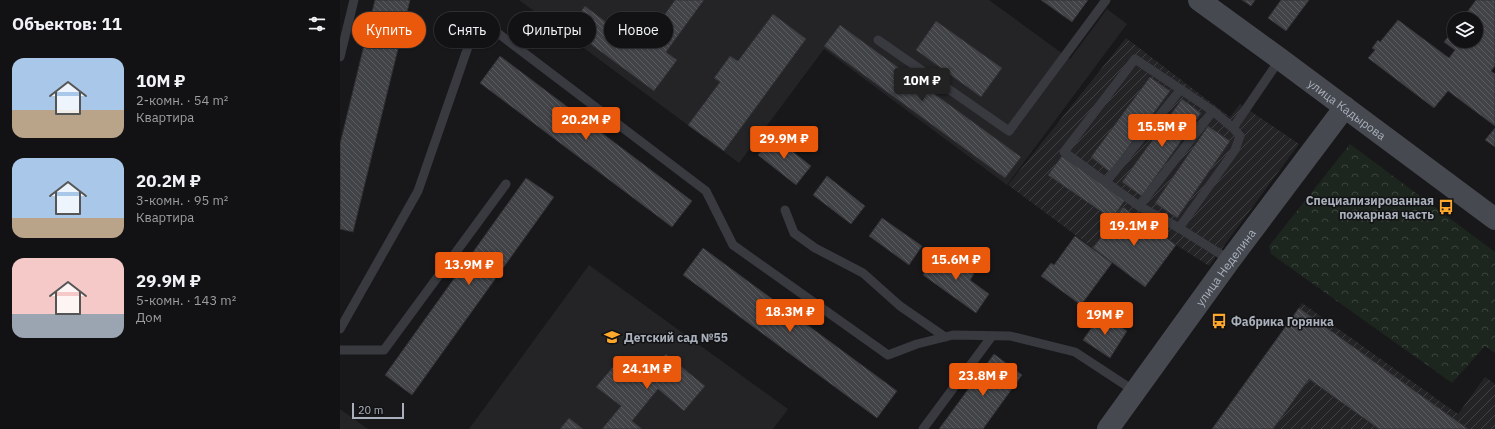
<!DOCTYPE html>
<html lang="ru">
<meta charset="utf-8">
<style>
body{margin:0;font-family:"IBM Plex Sans",sans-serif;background:#1f2022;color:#f1f3f6;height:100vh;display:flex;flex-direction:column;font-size:15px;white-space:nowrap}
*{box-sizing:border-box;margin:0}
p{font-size:13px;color:#9c9ea0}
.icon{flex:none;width:22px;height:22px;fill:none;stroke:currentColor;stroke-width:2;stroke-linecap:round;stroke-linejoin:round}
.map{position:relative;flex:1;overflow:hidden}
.details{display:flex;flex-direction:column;background:#121214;width:340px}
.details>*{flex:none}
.hud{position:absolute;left:12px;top:12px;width:380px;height:36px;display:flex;gap:8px}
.tools{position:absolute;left:1107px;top:12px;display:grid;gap:8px}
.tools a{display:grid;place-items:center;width:36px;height:36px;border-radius:50%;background:#121214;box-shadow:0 1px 3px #0004,0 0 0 1px #313234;font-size:20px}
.scale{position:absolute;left:12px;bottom:10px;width:52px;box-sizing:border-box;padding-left:4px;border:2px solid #a9b0bb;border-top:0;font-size:11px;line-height:14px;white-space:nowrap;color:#a9b0bb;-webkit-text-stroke:3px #131315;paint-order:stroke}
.price{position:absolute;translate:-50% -34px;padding:0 9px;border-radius:4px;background:#ea580c;color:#fff;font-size:13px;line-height:26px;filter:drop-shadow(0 1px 2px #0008)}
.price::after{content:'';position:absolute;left:50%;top:24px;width:12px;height:9px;margin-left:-6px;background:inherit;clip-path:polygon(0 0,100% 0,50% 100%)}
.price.selected{background:#222;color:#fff}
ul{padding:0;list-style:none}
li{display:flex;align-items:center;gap:12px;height:100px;padding:0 12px}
li span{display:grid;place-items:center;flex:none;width:112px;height:80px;border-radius:12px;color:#555}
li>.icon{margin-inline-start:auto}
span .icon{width:48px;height:48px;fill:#fffc;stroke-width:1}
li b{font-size:17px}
h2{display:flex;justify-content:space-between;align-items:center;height:48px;padding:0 12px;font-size:17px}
.tag{padding:0 14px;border-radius:18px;background:#121214;box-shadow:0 1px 3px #0004,0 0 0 1px #313234;font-size:14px;line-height:36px}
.tag.selected{background:#ea580c;color:#fff}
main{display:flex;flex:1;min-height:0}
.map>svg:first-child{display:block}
.built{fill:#242427}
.industrial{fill:url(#industrial-furrows)}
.park{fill:url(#park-crowns)}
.building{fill:url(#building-back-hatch);stroke:#323236}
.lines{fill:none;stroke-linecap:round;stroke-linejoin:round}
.lane{stroke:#383a40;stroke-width:9}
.secondary{stroke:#464950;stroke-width:22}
.labels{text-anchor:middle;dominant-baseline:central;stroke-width:3;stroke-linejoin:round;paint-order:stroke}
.street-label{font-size:12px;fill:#a9b0bb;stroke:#131315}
.poi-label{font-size:12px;font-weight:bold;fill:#a9b0bb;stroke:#131315;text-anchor:start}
</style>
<main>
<section class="details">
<h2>Объектов: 11<svg class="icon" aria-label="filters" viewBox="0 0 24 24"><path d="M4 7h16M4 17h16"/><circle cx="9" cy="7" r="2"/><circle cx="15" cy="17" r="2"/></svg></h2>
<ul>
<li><span style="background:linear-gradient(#a9c7e8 65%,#b9a48a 0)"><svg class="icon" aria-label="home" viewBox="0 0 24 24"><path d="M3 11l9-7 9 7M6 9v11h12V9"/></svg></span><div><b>10M ₽</b><p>2-комн. · 54 m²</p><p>Квартира</p></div></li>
<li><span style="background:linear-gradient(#a9c7e8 75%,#b9a48a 0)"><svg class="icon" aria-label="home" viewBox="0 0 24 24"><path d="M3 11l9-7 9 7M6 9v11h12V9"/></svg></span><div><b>20.2M ₽</b><p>3-комн. · 95 m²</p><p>Квартира</p></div></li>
<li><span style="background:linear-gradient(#f6c9c9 70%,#9aa5b1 0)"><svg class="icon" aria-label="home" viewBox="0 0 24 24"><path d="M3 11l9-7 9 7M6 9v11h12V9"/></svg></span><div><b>29.9M ₽</b><p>5-комн. · 143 m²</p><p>Дом</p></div></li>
</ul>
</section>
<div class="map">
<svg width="1155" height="429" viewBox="0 0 1155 429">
<defs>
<pattern id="industrial-furrows" width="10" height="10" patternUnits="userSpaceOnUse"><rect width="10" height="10" fill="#242427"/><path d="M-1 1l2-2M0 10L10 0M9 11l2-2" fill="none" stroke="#414144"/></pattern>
<pattern id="park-crowns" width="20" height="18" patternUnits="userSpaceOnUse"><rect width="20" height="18" fill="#1d261e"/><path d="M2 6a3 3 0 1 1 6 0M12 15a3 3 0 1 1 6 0" fill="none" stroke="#3b433d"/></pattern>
<pattern id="building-back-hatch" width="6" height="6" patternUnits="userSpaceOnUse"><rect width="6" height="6" fill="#424347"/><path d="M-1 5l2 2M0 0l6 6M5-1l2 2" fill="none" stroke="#5a5c60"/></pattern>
</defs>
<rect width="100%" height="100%" fill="#18181a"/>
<g class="built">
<polygon points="179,0 649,0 730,59 767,9 787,24 667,185 484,49 399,163"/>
<polygon points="249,265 448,409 433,429 129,429"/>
<polygon points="0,409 28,429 0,429"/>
</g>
<g class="industrial">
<polygon points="786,38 890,117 900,104 959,144 869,266 836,245 783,207 753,248 668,185"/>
<polygon points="962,303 1118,414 1145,377 1155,384 1155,429 872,429"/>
</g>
<polygon class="park" points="1010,144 1155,252 1155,353 1145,346 1112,383 931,254 929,246"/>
<g class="building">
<polygon points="35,0 70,0 13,232 0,229 0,144"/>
<polygon points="335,0 364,0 326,52 337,60 314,91 229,28 245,6 288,39 307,39"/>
<polygon points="701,0 748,0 732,22"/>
<polygon points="902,0 915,0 911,6"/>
<polygon points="941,0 969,0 946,31 928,18"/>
<polygon points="1136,0 1155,0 1155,66 1151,71 1155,74 1155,126 1108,91 1094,108 1028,58 1035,50 1032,48 1038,40 1040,42 1058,20 1109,58 1115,50 1104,42 1114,29 1114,41 1136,41 1136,19 1122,19"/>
<polygon points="433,14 466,39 384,151 348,125 380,82 374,78 390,56 398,61"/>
<polygon points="596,21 662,68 641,97 576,50"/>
<polygon points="500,25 681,157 665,178 484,46"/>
<polygon points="160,56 352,201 332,227 140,83"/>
<polygon points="810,77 830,91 770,172 751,157"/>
<polygon points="842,99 861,113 802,196 782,182"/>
<polygon points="868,126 890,141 837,218 815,203"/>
<polygon points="1155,128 1155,147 1145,140"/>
<polygon points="433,136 471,166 456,185 418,155"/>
<polygon points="722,156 785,200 772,219 708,175"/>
<polygon points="487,176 525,206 511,224 473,195"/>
<polygon points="186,178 214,197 72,395 45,375"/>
<polygon points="783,207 836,245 805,287 753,248"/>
<polygon points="542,218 582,246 569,265 529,236"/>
<polygon points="735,236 772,263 741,305 701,276 711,263 714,265"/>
<polygon points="363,248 557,391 537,418 343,275"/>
<polygon points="601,250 634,274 630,280 649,294 636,313 583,275"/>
<polygon points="959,308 1128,429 1039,429 969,379 933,429 872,429"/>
<polygon points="761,314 787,331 770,358 743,340"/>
<polygon points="326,354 365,386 344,411 318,389 292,421 302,429 262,429 281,406 256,387 278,361 303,382"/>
<polygon points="654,354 682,375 643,429 599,429"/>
<polygon points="229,418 243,429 220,429"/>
</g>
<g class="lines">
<g class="lane">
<polyline points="538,40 669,131 766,0"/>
<polyline points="0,57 14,0"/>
<polyline points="893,128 900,136 895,150 839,228 799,206 724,152 795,59 873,111 893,128 940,59"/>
<polyline points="766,182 841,89"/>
<polyline points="799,206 873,111"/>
<polyline points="445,210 454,233 475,248 523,273 560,306 605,337"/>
<polyline points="839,228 890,260"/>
<polyline points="0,329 78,191 138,18 366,191 393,245 548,355 577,344 613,335 670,336 735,352 796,392"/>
<polyline points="0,350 44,350 166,184"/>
<polyline points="583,429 652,336"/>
</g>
<g class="secondary">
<path id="s1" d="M 859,0 L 940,59 L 1155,219"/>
<path id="s2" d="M 768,429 L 890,260 L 1005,107"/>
</g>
</g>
<defs>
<symbol id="bus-bare" viewBox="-9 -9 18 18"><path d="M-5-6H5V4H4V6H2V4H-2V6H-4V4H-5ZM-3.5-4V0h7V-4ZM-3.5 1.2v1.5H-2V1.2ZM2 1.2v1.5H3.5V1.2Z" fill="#ffa82b" stroke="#131315" stroke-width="2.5" paint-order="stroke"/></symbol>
<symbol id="school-bare" viewBox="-9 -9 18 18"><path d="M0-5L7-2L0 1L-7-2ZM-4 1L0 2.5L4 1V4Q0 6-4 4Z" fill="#ffa82b" stroke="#131315" stroke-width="2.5" paint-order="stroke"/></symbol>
</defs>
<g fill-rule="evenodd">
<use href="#bus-bare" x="1095" y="196" width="22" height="22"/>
<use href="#bus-bare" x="868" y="310" width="22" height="22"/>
<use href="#school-bare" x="261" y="326" width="22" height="22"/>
</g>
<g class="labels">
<g class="street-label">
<text stroke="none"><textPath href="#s1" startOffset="184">улица Кадырова</textPath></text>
<text stroke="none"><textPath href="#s2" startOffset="200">улица Неделина</textPath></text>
</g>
<g class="poi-label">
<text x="1094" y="200" text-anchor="end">Специализированная<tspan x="1094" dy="14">пожарная часть</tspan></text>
<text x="891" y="321">Фабрика Горянка</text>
<text x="284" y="337">Детский сад №55</text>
</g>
</g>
</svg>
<div class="tools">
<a><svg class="icon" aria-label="layers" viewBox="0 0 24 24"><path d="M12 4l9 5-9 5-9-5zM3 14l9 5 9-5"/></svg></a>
</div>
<div class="scale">20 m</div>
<b class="price selected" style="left:582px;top:102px">10M ₽</b>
<b class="price" style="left:246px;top:141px">20.2M ₽</b>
<b class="price" style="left:822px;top:148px">15.5M ₽</b>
<b class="price" style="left:444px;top:160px">29.9M ₽</b>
<b class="price" style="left:794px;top:247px">19.1M ₽</b>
<b class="price" style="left:616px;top:281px">15.6M ₽</b>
<b class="price" style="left:129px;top:286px">13.9M ₽</b>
<b class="price" style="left:450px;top:333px">18.3M ₽</b>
<b class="price" style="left:765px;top:336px">19M ₽</b>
<b class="price" style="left:307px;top:390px">24.1M ₽</b>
<b class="price" style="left:643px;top:397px">23.8M ₽</b>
<div class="hud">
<a class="tag selected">Купить</a>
<a class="tag">Снять</a>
<a class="tag">Фильтры</a>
<a class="tag">Новое</a>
</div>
</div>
</main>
